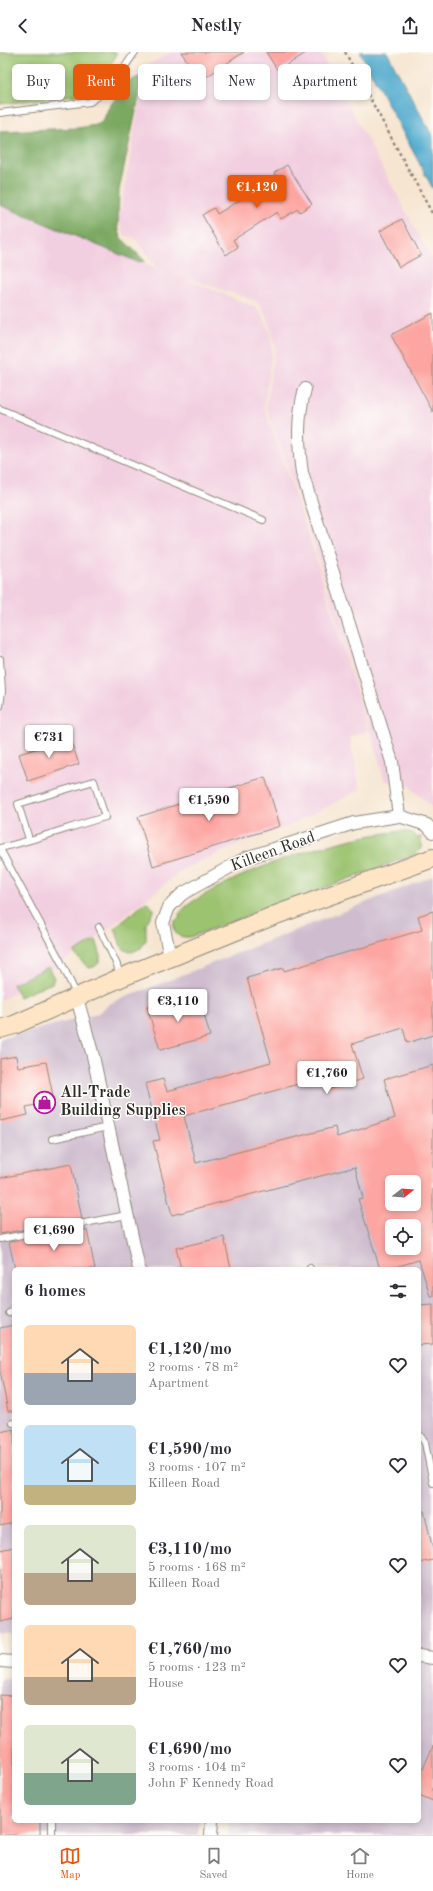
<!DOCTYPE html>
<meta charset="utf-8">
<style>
body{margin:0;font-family:"Old Standard TT",serif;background:#f2f2f3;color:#2b2b33;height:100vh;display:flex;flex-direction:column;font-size:15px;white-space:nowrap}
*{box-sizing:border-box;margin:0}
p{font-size:13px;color:#7c7c81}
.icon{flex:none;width:22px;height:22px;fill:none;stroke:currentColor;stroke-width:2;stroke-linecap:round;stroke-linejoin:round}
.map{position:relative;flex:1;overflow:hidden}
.side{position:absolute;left:12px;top:1215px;width:409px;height:556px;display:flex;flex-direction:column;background:#fff;border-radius:6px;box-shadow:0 2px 6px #0003}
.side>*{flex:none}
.banner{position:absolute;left:12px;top:12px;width:409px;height:36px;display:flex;gap:8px}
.needle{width:26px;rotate:73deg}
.buttons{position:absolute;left:385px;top:1123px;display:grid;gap:8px}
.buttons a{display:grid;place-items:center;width:36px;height:36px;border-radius:6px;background:#fff;box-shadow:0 2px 6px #0003;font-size:20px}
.price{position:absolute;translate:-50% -34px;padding:0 9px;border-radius:4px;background:#fff;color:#222;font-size:13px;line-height:26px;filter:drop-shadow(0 1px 2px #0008)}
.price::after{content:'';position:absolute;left:50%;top:24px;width:12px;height:9px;margin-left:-6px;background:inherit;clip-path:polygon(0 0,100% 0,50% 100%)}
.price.selected{background:#ea580c;color:#fff}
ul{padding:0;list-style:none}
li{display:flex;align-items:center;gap:12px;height:100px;padding:0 12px}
li span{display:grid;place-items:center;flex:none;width:112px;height:80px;border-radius:6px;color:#555}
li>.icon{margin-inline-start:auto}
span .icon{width:48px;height:48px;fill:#fffc;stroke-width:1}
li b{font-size:17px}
h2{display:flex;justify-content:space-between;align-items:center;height:48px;padding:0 12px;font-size:17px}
.chip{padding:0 14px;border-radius:6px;background:#fff;box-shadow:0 2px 6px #0003;font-size:14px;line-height:36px}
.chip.selected{background:#ea580c;color:#fff}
header{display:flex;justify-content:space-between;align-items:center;height:52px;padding:0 12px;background:#fff;font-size:18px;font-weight:800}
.tabs{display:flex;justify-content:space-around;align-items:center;height:56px;border-top:1px solid #e1e1e2;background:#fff;font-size:11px;color:#7c7c81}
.tabs a{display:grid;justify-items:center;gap:2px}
.tabs .selected{color:#ea580c}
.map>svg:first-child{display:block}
.built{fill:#f2cfe0}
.industrial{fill:#cfbdcf;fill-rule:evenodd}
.green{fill:#9bc36f;stroke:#63774d}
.forest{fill:#7ca962;stroke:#546a46}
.water{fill:#4ea9cc;stroke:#3c6a7c}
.building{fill:#fda5a1;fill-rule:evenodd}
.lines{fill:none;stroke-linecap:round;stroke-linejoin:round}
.lane-casing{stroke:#90887e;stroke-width:8}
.street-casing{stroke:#90887e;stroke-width:14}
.secondary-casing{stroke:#90887e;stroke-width:20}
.path{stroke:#90887e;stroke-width:2.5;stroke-dasharray:3 3;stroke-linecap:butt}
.lane{stroke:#fff;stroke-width:6}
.street{stroke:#fff;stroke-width:12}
.secondary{stroke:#fde5c5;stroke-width:18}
.labels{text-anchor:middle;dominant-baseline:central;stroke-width:3;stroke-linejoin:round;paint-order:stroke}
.street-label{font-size:16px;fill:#2b2b2b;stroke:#fdfcf7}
.poi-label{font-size:16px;font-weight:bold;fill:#2b2b2b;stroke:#fdfcf7;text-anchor:start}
</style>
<header><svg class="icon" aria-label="back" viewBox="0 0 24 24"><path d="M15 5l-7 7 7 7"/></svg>Nestly<svg class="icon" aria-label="share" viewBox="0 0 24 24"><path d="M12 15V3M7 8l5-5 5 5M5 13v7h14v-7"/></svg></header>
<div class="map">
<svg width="433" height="1783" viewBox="0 0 433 1783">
<rect width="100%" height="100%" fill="#fdfcf7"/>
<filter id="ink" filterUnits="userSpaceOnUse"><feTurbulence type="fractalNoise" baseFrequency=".025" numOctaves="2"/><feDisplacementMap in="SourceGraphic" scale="8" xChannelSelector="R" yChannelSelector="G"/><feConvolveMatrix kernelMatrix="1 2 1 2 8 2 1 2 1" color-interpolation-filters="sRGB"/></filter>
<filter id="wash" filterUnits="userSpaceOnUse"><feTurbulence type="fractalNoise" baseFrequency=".012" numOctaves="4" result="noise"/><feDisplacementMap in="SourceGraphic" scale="16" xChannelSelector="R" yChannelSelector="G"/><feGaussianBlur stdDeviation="0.9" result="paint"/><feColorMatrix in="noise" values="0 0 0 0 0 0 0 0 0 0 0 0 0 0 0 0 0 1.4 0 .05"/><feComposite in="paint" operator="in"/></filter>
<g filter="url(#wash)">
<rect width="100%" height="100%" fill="#f6e5d0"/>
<polygon class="built" points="171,0 320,0 433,210 433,756 409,734 385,729 313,489 266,354 275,297 271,278 266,263 256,249 172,221 255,255 263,264 270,281 272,298 264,354 311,490 368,679 350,685 360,738 284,776 248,788 185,816 92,890 28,934 0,948 0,144 13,150 35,168 157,216 135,186 125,184 119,167 146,14"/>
<g class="industrial">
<path d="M 433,824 L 433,1783 L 228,1783 L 229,1769 L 419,1769 L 419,1217 L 14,1217 L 14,1582 L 0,1581 L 0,987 L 97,962 L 111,951 ZM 392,1130 L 414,1130 L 414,1152 L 392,1152 ZM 392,1174 L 414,1174 L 414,1196 L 392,1196 Z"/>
<polygon points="0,1627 14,1627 14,1769 200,1769 198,1783 0,1783"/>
</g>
<g class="green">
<polygon points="0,0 116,0 116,4 99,31 83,42 0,52"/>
<path d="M 401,779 L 413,781 L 417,786 L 421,785 L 421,796 L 416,802 L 190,885 C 179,886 172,882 174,870 L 180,865 L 179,862 C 188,850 201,845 213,838 C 269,808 339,786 401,779 Z"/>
<polygon points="146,850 154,857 146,872 146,888 141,896 132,900 125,898 121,894 115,876"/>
<polygon points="96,888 100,901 100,910 94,915 89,916 76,904 75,900"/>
<polygon points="48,915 54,926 52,931 19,945 13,932"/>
</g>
<polygon class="forest" points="141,24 139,45 119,138 118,174 121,186 145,209 138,210 0,153 0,79 78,76 96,73 104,67 108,57 127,30"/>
<polygon class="water" points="360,0 387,0 433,85 433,137"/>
<g id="blocks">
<g class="building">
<polygon points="181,0 244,0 200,29"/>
<polygon points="266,0 307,0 278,19"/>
<polygon points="287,113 312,152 300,160 298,157 281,167 277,160 233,188 238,195 226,203 202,163 214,156 217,162 253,140 255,143 279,129 274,121"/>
<polygon points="402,167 421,203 399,215 380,179"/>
<polygon points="433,261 433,360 391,283"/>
<polygon points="70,686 79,712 28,729 19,702"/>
<polygon points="265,725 280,774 153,814 138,765"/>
<path d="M 433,859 L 433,983 L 407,991 L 403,976 L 352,992 L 363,1027 L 330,1037 L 327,1024 L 184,1064 L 196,1111 L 335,1075 L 337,1085 L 395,1066 L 384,1027 L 433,1013 L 433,1244 L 430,1244 L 419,1208 L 388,1217 L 380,1217 L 358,1147 L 363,1146 L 355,1115 L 172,1163 L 153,1089 L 160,1088 L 145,1032 L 163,1027 L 167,1039 L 271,1010 L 247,926 L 283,916 L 284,919 L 422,878 L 418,864 ZM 392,1130 L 414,1130 L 414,1152 L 392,1152 ZM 392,1174 L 414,1174 L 414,1196 L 392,1196 Z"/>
<polygon points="178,946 180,954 200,948 210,984 160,998 147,955"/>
<polygon points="16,1004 18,1015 46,1010 54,1049 26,1055 28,1063 0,1069 0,1007"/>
<polygon points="71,1112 82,1167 0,1182 0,1126"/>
<polygon points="84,1176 84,1178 87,1178 95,1217 15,1217 9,1190"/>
<polygon points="224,1185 231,1217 181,1217 176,1196"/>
<polygon points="433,1252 433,1292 419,1293 419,1253"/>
<polygon points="14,1273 14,1359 8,1359 0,1319 0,1276"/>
<polygon points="14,1377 14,1471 0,1474 0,1380"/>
<polygon points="419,1459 424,1459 433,1498 433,1508 419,1511"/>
<polygon points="14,1495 14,1567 0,1570 0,1498"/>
<polygon points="0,1643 14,1644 14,1769 40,1769 40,1783 0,1783"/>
<polygon points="433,1694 433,1749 419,1743 419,1726"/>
</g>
</g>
</g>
<g filter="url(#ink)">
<use href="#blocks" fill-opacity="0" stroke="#90887e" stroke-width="1"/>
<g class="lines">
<defs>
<g id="lane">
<path d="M 0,61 L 90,50 C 110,38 122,19 135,0"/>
<polyline points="0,357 263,468"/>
<polyline points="0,607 2,639 0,654"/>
<path d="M 0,796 C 35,788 70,775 105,765 L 94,729 L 18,752 L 29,787"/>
<polyline points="0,797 61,910 77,944"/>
<polyline points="99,875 117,913 120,925"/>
<polyline points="52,1087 108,1075"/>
<polyline points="0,1187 127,1163"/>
<polyline points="309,1217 310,1216"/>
<polyline points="9,1261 14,1259"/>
<polyline points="13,1371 14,1371"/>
<polyline points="419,1382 425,1391 433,1431"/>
<polyline points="52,1783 52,1769"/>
</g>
<g id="street">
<path d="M 305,337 C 297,365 298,392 302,421 L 392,710 L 399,764"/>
<polyline points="170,905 163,871 169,855 182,842 246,806 354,771 399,764 427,773 433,780"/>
<polyline points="77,946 93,1004 139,1217"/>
<polyline points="419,1604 433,1606"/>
<polyline points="0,1609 14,1610"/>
<polyline points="211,1783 212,1769"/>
</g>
<polyline id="secondary" points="0,977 14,973 120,926 273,864 433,806"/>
</defs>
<use href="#lane" class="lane-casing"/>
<use href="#street" class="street-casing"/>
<use href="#secondary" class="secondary-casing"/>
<polyline class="path" points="345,0 433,163"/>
<use href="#lane" class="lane"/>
<use href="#street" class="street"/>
<use href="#secondary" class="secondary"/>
</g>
</g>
<defs>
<symbol id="shop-ring" viewBox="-11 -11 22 22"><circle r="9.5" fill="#fdfcf7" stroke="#b5179e" stroke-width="1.5"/><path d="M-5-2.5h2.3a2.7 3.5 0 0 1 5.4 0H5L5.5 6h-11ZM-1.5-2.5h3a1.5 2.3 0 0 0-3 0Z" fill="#b5179e"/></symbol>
</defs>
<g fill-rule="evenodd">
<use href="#shop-ring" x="32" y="1038" width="25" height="25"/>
</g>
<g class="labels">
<g class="street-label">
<text transform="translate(273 800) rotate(-20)">Killeen Road</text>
</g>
<g class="poi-label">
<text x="60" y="1041">All-Trade<tspan x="60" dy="18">Building Supplies</tspan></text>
</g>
</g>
</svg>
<div class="buttons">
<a><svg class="needle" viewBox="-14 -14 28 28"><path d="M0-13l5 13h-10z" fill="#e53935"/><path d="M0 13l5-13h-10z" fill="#7c7c81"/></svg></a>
<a><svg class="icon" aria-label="locate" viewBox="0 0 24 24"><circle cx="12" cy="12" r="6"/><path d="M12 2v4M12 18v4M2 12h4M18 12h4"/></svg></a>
</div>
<b class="price selected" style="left:257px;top:157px">€1,120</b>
<b class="price" style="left:49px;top:707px">€731</b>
<b class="price" style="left:209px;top:770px">€1,590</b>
<b class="price" style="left:178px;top:971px">€3,110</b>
<b class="price" style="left:327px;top:1043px">€1,760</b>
<b class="price" style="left:54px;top:1200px">€1,690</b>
<div class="banner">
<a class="chip">Buy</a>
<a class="chip selected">Rent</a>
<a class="chip">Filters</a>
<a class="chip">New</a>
<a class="chip">Apartment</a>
</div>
<section class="side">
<h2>6 homes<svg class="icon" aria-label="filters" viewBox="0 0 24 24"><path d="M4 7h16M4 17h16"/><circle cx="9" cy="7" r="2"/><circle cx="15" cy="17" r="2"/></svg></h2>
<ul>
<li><span style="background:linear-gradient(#ffd9b3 60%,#9aa5b1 0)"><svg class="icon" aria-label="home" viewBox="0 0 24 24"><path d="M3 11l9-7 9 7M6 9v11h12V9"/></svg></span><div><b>€1,120/mo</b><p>2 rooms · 78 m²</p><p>Apartment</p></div><svg class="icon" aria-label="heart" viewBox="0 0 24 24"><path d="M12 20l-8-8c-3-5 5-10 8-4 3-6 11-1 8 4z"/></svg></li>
<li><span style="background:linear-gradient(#bfe0f5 75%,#c2b280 0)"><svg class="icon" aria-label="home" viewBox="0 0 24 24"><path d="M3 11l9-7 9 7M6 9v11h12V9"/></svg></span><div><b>€1,590/mo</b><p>3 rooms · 107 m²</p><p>Killeen Road</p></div><svg class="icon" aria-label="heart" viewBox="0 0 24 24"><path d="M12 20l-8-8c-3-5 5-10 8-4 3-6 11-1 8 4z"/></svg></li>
<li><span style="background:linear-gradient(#dfe7d0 60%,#b9a48a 0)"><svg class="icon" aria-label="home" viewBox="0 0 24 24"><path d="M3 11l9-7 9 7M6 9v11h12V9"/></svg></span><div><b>€3,110/mo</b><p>5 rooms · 168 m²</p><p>Killeen Road</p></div><svg class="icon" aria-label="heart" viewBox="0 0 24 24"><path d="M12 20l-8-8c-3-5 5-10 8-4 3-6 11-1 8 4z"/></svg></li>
<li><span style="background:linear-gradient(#ffd9b3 65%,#b9a48a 0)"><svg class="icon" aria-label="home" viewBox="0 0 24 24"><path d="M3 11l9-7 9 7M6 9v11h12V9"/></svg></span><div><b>€1,760/mo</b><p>5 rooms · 123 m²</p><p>House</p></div><svg class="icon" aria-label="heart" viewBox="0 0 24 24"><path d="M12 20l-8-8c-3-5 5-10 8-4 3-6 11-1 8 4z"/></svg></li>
<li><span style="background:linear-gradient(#dfe7d0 60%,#7fa58c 0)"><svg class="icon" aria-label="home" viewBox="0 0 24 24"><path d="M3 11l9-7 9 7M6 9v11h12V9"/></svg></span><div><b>€1,690/mo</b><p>3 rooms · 104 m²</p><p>John F Kennedy Road</p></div><svg class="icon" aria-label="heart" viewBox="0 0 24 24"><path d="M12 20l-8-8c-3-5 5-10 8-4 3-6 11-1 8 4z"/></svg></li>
</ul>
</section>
</div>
<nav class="tabs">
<a class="selected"><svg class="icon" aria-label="map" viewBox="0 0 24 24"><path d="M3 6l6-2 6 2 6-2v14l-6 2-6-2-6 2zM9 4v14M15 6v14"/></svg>Map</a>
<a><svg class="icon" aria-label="saved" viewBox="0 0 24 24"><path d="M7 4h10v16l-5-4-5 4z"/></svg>Saved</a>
<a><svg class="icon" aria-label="home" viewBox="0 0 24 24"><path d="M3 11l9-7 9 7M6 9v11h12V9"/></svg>Home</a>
</nav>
